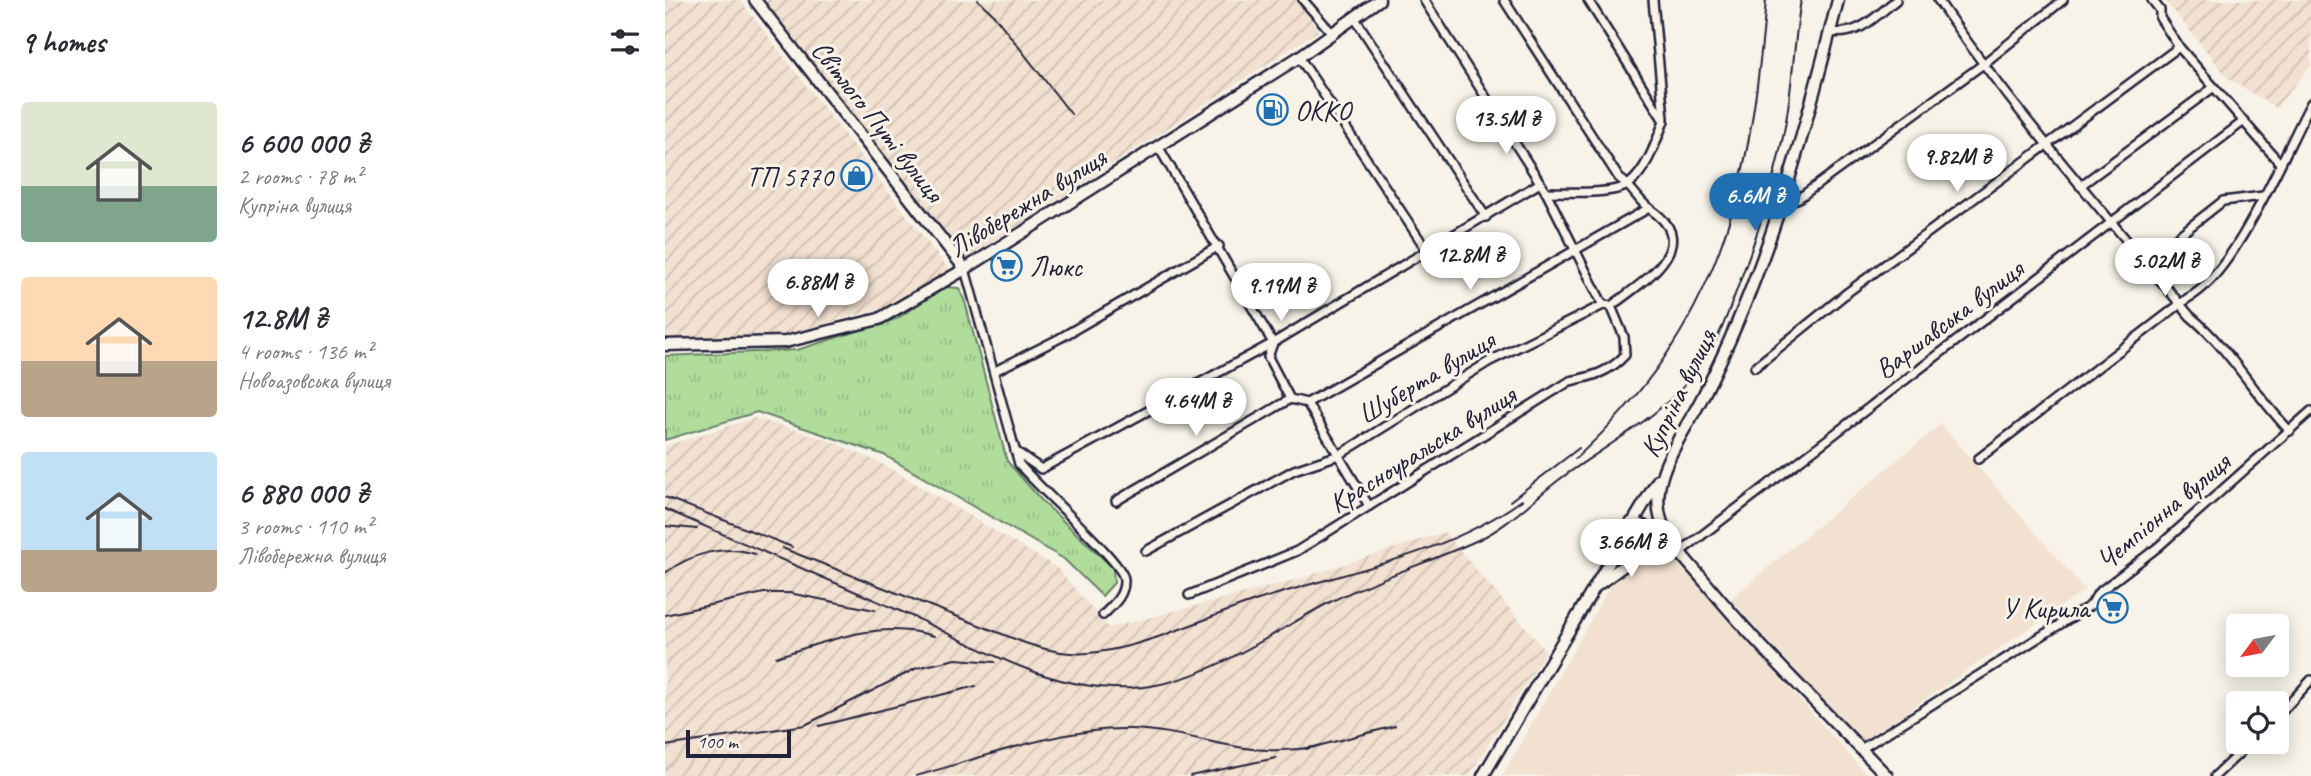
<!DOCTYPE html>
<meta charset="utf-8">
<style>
body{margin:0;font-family:Caveat,sans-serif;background:#f7f7f7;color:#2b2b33;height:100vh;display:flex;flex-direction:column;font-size:26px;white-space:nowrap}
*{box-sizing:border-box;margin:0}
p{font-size:23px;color:#7c7c81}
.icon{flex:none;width:38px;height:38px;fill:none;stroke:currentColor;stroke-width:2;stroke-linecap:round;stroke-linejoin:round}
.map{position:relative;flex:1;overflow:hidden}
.panel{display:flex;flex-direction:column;background:#fff;width:665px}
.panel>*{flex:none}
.needle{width:46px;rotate:238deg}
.tools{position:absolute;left:1561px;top:614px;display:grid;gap:14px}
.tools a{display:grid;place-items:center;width:63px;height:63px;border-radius:7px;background:#fff;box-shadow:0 4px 18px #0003;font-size:35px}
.scale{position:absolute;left:21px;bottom:18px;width:105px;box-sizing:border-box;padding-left:7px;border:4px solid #22223b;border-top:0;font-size:19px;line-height:24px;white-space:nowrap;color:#22223b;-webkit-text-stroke:5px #f7f3e8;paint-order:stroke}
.price{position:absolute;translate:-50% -60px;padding:0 16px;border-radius:24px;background:#fff;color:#222;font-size:23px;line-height:46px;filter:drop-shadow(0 2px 4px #0008)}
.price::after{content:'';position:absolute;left:50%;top:42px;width:21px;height:16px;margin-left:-10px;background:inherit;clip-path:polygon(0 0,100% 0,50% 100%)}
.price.current{background:#1f6fb2;color:#fff}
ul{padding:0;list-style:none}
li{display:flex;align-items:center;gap:21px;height:175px;padding:0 21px}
li span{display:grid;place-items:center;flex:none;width:196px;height:140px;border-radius:7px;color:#555}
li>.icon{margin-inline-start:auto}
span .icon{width:84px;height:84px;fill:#fffc;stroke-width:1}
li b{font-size:30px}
h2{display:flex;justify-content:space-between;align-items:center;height:84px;padding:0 21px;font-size:30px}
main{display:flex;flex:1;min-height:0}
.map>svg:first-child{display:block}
.built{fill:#f2e0d0}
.industrial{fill:url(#industrial-furrows)}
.grass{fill:url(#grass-tufts);stroke:#69806b;stroke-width:2}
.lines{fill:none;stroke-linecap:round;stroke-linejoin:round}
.minor-casing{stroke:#22223b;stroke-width:12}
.secondary-casing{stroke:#22223b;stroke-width:15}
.minor{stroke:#f7f3e8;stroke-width:7}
.secondary{stroke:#f7f3e8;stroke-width:10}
.rail{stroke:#22223b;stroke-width:2}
.labels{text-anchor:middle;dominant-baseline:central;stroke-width:6;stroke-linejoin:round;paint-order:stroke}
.poi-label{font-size:28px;fill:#22223b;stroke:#f7f3e8;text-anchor:start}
.street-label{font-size:28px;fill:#22223b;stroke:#f7f3e8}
</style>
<main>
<section class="panel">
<h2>9 homes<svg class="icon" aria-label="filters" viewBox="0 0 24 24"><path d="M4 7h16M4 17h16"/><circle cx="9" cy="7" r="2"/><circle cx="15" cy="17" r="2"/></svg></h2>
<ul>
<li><span style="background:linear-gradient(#dfe7d0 60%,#7fa58c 0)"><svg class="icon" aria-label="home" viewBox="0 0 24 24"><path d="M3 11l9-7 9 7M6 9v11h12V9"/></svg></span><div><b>6 600 000 ₴</b><p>2 rooms · 78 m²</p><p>Купріна вулиця</p></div></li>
<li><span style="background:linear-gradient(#ffd9b3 60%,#b9a48a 0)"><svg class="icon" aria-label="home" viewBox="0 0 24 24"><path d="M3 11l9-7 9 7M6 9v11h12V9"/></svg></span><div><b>12.8M ₴</b><p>4 rooms · 136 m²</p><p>Новоазовська вулиця</p></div></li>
<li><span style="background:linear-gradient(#bfe0f5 70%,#b9a48a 0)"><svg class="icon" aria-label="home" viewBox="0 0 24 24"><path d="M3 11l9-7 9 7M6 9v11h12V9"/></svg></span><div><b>6 880 000 ₴</b><p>3 rooms · 110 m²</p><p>Лівобережна вулиця</p></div></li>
</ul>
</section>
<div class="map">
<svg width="1646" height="776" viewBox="0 0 1646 776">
<defs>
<pattern id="industrial-furrows" width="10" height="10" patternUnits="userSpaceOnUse" patternTransform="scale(1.75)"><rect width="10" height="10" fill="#f2e0d0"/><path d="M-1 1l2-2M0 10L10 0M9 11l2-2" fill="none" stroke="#cfc0b4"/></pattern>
<pattern id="grass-tufts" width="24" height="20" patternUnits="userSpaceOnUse" patternTransform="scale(1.75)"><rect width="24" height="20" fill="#b0dd9b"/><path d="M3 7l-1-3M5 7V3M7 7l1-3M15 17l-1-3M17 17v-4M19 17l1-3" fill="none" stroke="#97bd86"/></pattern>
</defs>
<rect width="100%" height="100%" fill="#f7f3e8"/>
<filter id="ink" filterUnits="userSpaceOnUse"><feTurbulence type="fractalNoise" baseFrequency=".0143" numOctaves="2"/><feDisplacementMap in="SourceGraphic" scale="14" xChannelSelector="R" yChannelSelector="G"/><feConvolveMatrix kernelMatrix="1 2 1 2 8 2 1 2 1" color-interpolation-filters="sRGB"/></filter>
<g filter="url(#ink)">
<g class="built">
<polygon points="1276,424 1420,590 1197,742 1065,599"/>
<polygon points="999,548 1203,776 837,776 946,584"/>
</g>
<g class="industrial">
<polygon points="0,0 75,0 285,271 232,304 117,335 0,338"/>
<polygon points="98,0 634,0 653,31 301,259"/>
<polygon points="1500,0 1646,0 1646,65 1611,108 1563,78"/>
<polygon points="90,418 160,439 216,463 392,568 444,628 634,579 779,532 881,651 804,776 0,776 0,446"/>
</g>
<polygon class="grass" points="281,287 294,288 300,302 342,461 377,501 448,568 449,583 437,596 399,559 219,455 92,412 0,440 0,356 132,350 231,319"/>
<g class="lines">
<defs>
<g id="minor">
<polyline points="638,0 667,33"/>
<polyline points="759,0 881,192 938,305"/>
<polyline points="988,0 999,118"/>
<path d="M 1273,0 C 1349,112 1439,212 1525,316 C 1565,349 1589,394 1625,431"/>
<polyline points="1487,0 1495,10 1495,18 1514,47 1614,162"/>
<polyline points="689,17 821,217"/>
<path d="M 1165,32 C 1194,36 1209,18 1231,0"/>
<polyline points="634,57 763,252"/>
<polyline points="493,146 608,343 603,357 625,399 642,403 704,506"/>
<polyline points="1415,186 1549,87"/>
<path d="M 881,192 C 900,192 950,195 964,184 C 982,170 991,142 999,121 L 923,0"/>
<polyline points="1115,205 1134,198 1317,65 1398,0"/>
<polyline points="1479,263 1558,201 1598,196"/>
<path d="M 300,269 L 354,464 C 372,487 458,562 459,579 C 460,595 449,604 438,615"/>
<polyline points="1090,367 1183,292 1514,47"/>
<polyline points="330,371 395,338 554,246"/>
<polyline points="642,403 984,208"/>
<polyline points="350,451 376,469 608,343 875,183"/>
<path d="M 1313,459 L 1523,298 C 1570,274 1619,153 1646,103"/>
<polyline points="451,501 625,399"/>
<path d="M 481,551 L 629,470 L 674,455 L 825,361 L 938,305 L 946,306 C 978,282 1039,245 985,209 C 973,201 967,186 954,178 L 839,0"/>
<polyline points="1015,552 1579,121"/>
<path d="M 524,595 L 632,551 L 905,381 C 926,377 945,372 960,355 L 959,337 L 946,306"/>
<polyline points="1612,717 1646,680"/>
<polyline points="1196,749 1426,605 1433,593 1493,547 1646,411"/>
<polyline points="1550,776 1586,742"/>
</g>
<g id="secondary">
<polyline points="90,0 300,269"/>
<path d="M 1173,0 C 1139,135 1102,272 1038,396 C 1019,435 981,477 997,523 C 1005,545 1026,565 1041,583 C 1097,651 1161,712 1222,776"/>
<polyline points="0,345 120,342 214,319 300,269 634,57 714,0"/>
<path d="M 966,523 C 980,523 987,531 987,545"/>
<polyline points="931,586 1002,534"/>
<polyline points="818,776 993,480"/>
</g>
</defs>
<use href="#minor" class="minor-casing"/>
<use href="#secondary" class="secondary-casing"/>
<use href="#minor" class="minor"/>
<use href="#secondary" class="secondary"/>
<g class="rail">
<polyline points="313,0 328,14 406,114"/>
<path d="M 910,459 C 1056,326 1085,189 1101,0"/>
<polyline points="0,497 127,547"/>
<polyline points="845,501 914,448"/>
<path d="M 0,509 L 251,618 C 319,650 388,692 467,688 C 539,684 603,635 665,602 C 713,578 765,562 813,540 C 845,525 867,500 895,479 C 944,443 1003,414 1038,362 C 1055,338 1065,308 1075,281 C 1095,228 1111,176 1121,121 C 1128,81 1129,40 1136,0"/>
<polyline points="0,526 32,529"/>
<path d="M 117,548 L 360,643 C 384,651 407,656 433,652 C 482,646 542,617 590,601 C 680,571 778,557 857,500"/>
<path d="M 0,573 C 26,554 58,544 90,554"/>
<polyline points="0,615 99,593 124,593 210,610"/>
<path d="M 111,657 C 163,641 215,619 269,636"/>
<polyline points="154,726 311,686"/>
<polyline points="0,746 140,725 252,668 291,659 330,662"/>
<polyline points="641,749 730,726"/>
<path d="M 251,776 C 317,758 397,727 465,729 C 533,731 576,760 650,747"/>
<polyline points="525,776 611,758"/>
</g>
</g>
</g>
<defs>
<symbol id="fuel-ring" viewBox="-11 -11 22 22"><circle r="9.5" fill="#f7f3e8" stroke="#1f6fb2" stroke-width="1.5"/><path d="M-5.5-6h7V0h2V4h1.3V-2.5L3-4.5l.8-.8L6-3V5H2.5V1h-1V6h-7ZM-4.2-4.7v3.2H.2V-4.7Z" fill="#1f6fb2"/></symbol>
<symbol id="shop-ring" viewBox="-11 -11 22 22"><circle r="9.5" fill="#f7f3e8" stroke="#1f6fb2" stroke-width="1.5"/><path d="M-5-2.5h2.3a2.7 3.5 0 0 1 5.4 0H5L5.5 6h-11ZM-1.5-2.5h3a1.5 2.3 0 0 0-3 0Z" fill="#1f6fb2"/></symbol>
<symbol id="supermarket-ring" viewBox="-11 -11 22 22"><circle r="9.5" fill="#f7f3e8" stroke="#1f6fb2" stroke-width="1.5"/><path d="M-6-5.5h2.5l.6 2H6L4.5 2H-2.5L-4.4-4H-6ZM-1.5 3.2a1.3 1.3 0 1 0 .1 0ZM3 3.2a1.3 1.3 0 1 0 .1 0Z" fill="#1f6fb2"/></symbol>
</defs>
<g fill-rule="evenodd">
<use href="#fuel-ring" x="590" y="92" width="35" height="35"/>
<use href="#shop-ring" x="174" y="158" width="35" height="35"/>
<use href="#supermarket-ring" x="324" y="248" width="35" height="35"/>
<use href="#supermarket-ring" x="1430" y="590" width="35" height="35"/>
</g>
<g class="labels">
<g class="poi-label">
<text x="630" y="110">ОККО</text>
<text x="168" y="176" text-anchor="end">ТП 5770</text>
<text x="365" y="266">Люкс</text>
<text x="1424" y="608" text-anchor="end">У Кирила</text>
</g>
<g class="street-label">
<text transform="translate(213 121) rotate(52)">Світлого Путі вулиця</text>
<text transform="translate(362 202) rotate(-32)">Лівобережна вулиця</text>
<text transform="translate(1284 319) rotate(-37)">Варшавська вулиця</text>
<text transform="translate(761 377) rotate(-31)">Шуберта вулиця</text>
<text transform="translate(1013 393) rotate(-64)">Купріна вулиця</text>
<text transform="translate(757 449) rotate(-32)">Красноуральска вулиця</text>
<text transform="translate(1498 511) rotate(-40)">Чемпіонна вулиця</text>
</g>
</g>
</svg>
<div class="tools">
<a><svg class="needle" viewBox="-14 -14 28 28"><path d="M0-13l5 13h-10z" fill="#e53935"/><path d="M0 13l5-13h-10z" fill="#7c7c81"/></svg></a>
<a><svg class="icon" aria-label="locate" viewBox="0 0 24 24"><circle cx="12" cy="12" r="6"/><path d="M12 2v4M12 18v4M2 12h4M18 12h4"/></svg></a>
</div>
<div class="scale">100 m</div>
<b class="price" style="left:841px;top:156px">13.5M ₴</b>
<b class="price" style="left:1292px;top:194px">9.82M ₴</b>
<b class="price current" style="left:1090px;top:233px">6.6M ₴</b>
<b class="price" style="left:805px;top:292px">12.8M ₴</b>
<b class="price" style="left:1500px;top:298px">5.02M ₴</b>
<b class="price" style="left:153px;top:319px">6.88M ₴</b>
<b class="price" style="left:616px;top:323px">9.19M ₴</b>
<b class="price" style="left:531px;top:438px">4.64M ₴</b>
<b class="price" style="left:966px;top:579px">3.66M ₴</b>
</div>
</main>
